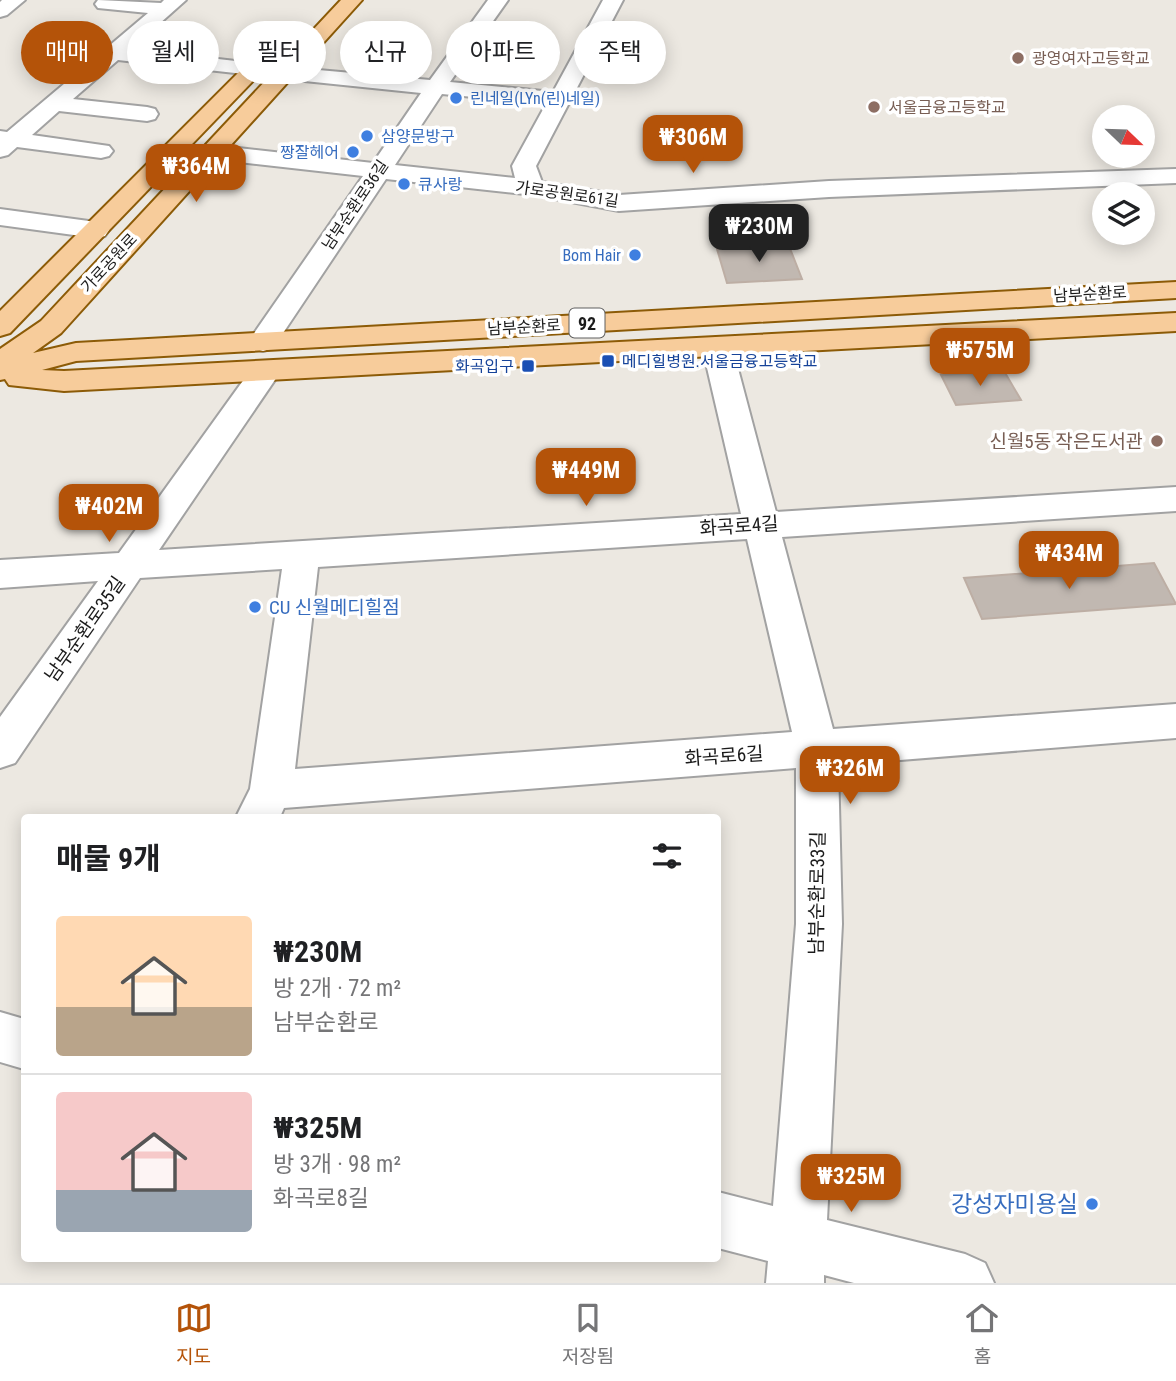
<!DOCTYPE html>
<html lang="ko">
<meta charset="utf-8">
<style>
body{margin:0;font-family:"Roboto Condensed","Noto Sans KR",sans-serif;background:#f2f2f2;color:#202124;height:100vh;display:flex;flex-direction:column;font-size:26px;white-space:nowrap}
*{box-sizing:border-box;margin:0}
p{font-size:23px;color:#757577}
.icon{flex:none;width:38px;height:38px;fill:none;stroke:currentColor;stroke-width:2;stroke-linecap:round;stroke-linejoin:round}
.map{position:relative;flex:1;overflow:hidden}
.panel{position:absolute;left:21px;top:814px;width:700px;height:448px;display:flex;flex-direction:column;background:#fff;border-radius:7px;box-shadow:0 4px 18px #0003}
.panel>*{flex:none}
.hud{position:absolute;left:21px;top:21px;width:700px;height:63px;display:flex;gap:14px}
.needle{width:46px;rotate:113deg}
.fabs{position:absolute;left:1092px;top:105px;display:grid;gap:14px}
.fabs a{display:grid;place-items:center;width:63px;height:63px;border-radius:50%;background:#fff;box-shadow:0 4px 18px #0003;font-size:35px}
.price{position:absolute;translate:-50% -60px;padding:0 16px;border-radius:14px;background:#b45309;color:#fff;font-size:23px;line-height:46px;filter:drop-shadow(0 2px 4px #0008)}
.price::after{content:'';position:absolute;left:50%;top:42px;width:21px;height:16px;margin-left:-10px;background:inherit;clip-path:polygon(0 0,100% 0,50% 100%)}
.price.selected{background:#222;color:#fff}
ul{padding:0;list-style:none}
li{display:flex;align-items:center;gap:21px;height:175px;padding:0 35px}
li+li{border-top:2px solid #e0e0e0}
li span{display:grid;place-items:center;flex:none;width:196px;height:140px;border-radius:7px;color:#555}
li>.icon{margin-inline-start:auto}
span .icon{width:84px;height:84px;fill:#fffc;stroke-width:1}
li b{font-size:30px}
h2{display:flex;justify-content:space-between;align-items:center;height:84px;padding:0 35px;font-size:30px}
.pill{padding:0 24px;border-radius:32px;background:#fff;box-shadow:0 4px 18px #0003;font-size:24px;line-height:63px}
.pill.selected{background:#b45309;color:#fff}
.dock{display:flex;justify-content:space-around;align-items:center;height:98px;border-top:2px solid #e0e0e0;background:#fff;font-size:19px;color:#757577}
.dock a{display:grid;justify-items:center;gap:4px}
.dock .selected{color:#b45309}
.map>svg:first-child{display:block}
.building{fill:#c1b8b1;stroke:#bdaea4;stroke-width:2}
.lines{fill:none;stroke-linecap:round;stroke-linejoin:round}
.minor-casing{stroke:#a2a2a2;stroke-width:4}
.major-casing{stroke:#8c5b07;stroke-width:4}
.minor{fill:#fff;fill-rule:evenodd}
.major{fill:#f7cc9b;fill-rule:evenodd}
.education-dot{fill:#8d6e63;stroke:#fff;stroke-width:2.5}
.shop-dot{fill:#3f7fe0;stroke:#fff;stroke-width:2.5}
.transit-dot{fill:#1a4fb4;stroke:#fff;stroke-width:2.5}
.labels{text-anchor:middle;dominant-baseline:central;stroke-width:7;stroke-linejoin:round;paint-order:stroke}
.far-education-label{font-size:16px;fill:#785e54;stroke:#fff;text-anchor:start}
.far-shop-label{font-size:16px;fill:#366cbe;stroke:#fff;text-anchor:start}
.far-street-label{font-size:16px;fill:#1b1b1b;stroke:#fff}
.far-transit-label{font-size:16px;fill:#164399;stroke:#fff;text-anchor:start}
.shield{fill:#fff;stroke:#5f5f5f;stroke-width:2}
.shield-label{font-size:18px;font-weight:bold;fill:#1b1b1b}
.education-label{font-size:19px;fill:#785e54;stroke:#fff;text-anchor:end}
.street-label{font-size:19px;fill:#1b1b1b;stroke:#fff}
.shop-label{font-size:19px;fill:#366cbe;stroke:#fff;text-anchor:start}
.near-shop-label{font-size:23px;fill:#366cbe;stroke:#fff;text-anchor:end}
</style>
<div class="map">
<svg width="1176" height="1283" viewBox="0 0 1176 1283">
<rect width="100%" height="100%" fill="#ece8e1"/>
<g class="building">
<polygon points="789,246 802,279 727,283 717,249"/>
<polygon points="1004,371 1021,400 956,405 941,375"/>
<polygon points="1154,563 1176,604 982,619 964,578"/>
</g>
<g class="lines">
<defs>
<g id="minor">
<polygon points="2,0 25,0 7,15 0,17 0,2"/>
<polygon points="98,0 161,3 164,0 186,0 131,49 253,63 261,64 264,69 261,74 253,75 118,60 73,99 147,107 155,109 158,114 155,119 147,121 59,111 32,135 109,146 113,151 109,156 101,158 17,147 8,155 0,157 0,131 7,132 96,57 44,50 41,46 44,42 51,40 109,46 148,13 98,8 95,4"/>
<path d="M 488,0 L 508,0 L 450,82 L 553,92 L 603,0 L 623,0 L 536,166 L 542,182 L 619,195 L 829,181 L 1176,169 L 1176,183 L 829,197 L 619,211 L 534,195 L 386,179 L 273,348 L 263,351 L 253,348 L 248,342 L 363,176 L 212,159 L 204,157 L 200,152 L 204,147 L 212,145 L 373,163 L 421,93 L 285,79 L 277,78 L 274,73 L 277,68 L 285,67 L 430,80 ZM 442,94 L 546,104 L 512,166 L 515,178 L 395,165 Z"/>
<polygon points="0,209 96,222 105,224 109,230 105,236 96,238 0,225"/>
<path d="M 717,337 L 727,340 L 732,346 L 776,512 L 1176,487 L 1176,511 L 782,537 L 833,729 L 1176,704 L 1176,738 L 838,765 L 842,924 L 827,1220 L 965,1254 L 985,1263 L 994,1283 L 854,1283 L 824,1275 L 824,1283 L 766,1283 L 768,1261 L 718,1248 L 718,1192 L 773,1206 L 796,924 L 796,768 L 284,808 L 280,817 L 236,817 L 250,789 L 282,569 L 140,578 L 15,763 L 0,768 L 0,717 L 98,581 L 0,588 L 0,560 L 119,553 L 255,364 L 266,362 L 277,364 L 281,371 L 159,550 L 741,514 L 702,346 L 707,340 ZM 747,539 L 792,732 L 295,769 L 318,567 Z"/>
<polygon points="0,1012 24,1019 24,1069 0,1062"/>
</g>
<g id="major">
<polygon points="341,0 362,0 61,333 33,353 76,343 1176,282 1176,298 76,361 42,370 64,371 1176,313 1176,331 64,391 9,385 5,379 0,380 0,349 41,321"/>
<polygon points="268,48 275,50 278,54 275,58 10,333 0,336 0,311 261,50"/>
</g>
</defs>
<use href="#minor" class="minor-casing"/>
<use href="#major" class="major-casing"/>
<use href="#minor" class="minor"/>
<use href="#major" class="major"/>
</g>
<g class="education-dot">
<circle cx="1018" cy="58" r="7"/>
<circle cx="874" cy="107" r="7"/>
<circle cx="1157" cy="441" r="7"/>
</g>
<g class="shop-dot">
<circle cx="456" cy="98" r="7"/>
<circle cx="367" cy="136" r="7"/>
<circle cx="353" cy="152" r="7"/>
<circle cx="404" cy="184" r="7"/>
<circle cx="635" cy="255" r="7"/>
<circle cx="255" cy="607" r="7"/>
<circle cx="1092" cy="1204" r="7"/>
</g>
<g class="transit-dot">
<rect x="601" y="354" width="14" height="14" rx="3.5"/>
<rect x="521" y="359" width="14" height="14" rx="3.5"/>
</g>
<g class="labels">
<g class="far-education-label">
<text x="1032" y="58">광영여자고등학교</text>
<text x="888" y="107">서울금융고등학교</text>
</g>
<g class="far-shop-label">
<text x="470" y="98">린네일(LYn(린)네일)</text>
<text x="381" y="136">삼양문방구</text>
<text x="339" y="152" text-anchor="end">짱잘헤어</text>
<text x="418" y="184">큐사랑</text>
<text x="621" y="255" text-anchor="end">Bom Hair</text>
</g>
<g class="far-street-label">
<text transform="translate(567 194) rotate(8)">가로공원로61길</text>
<text transform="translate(355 205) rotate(-56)">남부순환로36길</text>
<text transform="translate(109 263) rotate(-47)">가로공원로</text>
<text transform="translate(1090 294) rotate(-3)">남부순환로</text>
<text transform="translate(524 327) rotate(-3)">남부순환로</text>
</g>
<g class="far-transit-label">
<text x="622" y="361">메디힐병원.서울금융고등학교</text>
<text x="514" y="366" text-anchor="end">화곡입구</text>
</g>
<rect class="shield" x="569.5" y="308.5" width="35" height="29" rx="5"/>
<g class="shield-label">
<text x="587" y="323">92</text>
</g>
<g class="education-label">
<text x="1143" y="441">신월5동 작은도서관</text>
</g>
<g class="street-label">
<text transform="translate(739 526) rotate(-4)">화곡로4길</text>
<text transform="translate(85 629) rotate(-55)">남부순환로35길</text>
<text transform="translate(724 756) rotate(-4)">화곡로6길</text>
<text transform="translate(817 893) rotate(-89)">남부순환로33길</text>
</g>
<g class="shop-label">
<text x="269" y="607">CU 신월메디힐점</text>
</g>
<g class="near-shop-label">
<text x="1078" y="1204">강성자미용실</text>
</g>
</g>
</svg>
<div class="fabs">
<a><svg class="needle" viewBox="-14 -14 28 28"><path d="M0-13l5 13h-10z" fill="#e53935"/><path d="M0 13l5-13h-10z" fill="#757577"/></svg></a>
<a><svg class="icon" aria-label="layers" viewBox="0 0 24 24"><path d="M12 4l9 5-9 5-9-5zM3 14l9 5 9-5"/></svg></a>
</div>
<b class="price" style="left:693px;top:175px">₩306M</b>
<b class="price" style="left:196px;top:204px">₩364M</b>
<b class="price selected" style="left:759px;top:264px">₩230M</b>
<b class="price" style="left:980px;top:388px">₩575M</b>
<b class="price" style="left:586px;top:508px">₩449M</b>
<b class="price" style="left:109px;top:544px">₩402M</b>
<b class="price" style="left:1069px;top:591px">₩434M</b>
<b class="price" style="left:850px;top:806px">₩326M</b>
<b class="price" style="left:851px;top:1214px">₩325M</b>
<div class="hud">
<a class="pill selected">매매</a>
<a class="pill">월세</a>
<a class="pill">필터</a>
<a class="pill">신규</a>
<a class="pill">아파트</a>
<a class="pill">주택</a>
</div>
<section class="panel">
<h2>매물 9개<svg class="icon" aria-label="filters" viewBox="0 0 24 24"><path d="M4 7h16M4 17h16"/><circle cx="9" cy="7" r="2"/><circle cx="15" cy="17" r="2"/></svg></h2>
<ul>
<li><span style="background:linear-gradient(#ffd9b3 65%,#b9a48a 0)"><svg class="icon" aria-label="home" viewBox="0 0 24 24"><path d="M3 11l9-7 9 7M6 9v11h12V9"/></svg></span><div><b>₩230M</b><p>방 2개 · 72 m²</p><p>남부순환로</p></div></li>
<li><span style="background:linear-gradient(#f6c9c9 70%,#9aa5b1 0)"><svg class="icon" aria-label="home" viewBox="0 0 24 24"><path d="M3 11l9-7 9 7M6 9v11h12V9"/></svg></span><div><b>₩325M</b><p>방 3개 · 98 m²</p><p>화곡로8길</p></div></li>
</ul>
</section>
</div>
<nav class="dock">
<a class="selected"><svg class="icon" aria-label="map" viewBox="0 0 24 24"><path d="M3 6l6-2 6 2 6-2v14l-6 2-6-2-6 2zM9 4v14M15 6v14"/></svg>지도</a>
<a><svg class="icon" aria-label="saved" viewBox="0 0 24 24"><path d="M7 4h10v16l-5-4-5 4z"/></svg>저장됨</a>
<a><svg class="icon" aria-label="home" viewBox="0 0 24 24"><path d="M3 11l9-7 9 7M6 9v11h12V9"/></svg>홈</a>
</nav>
